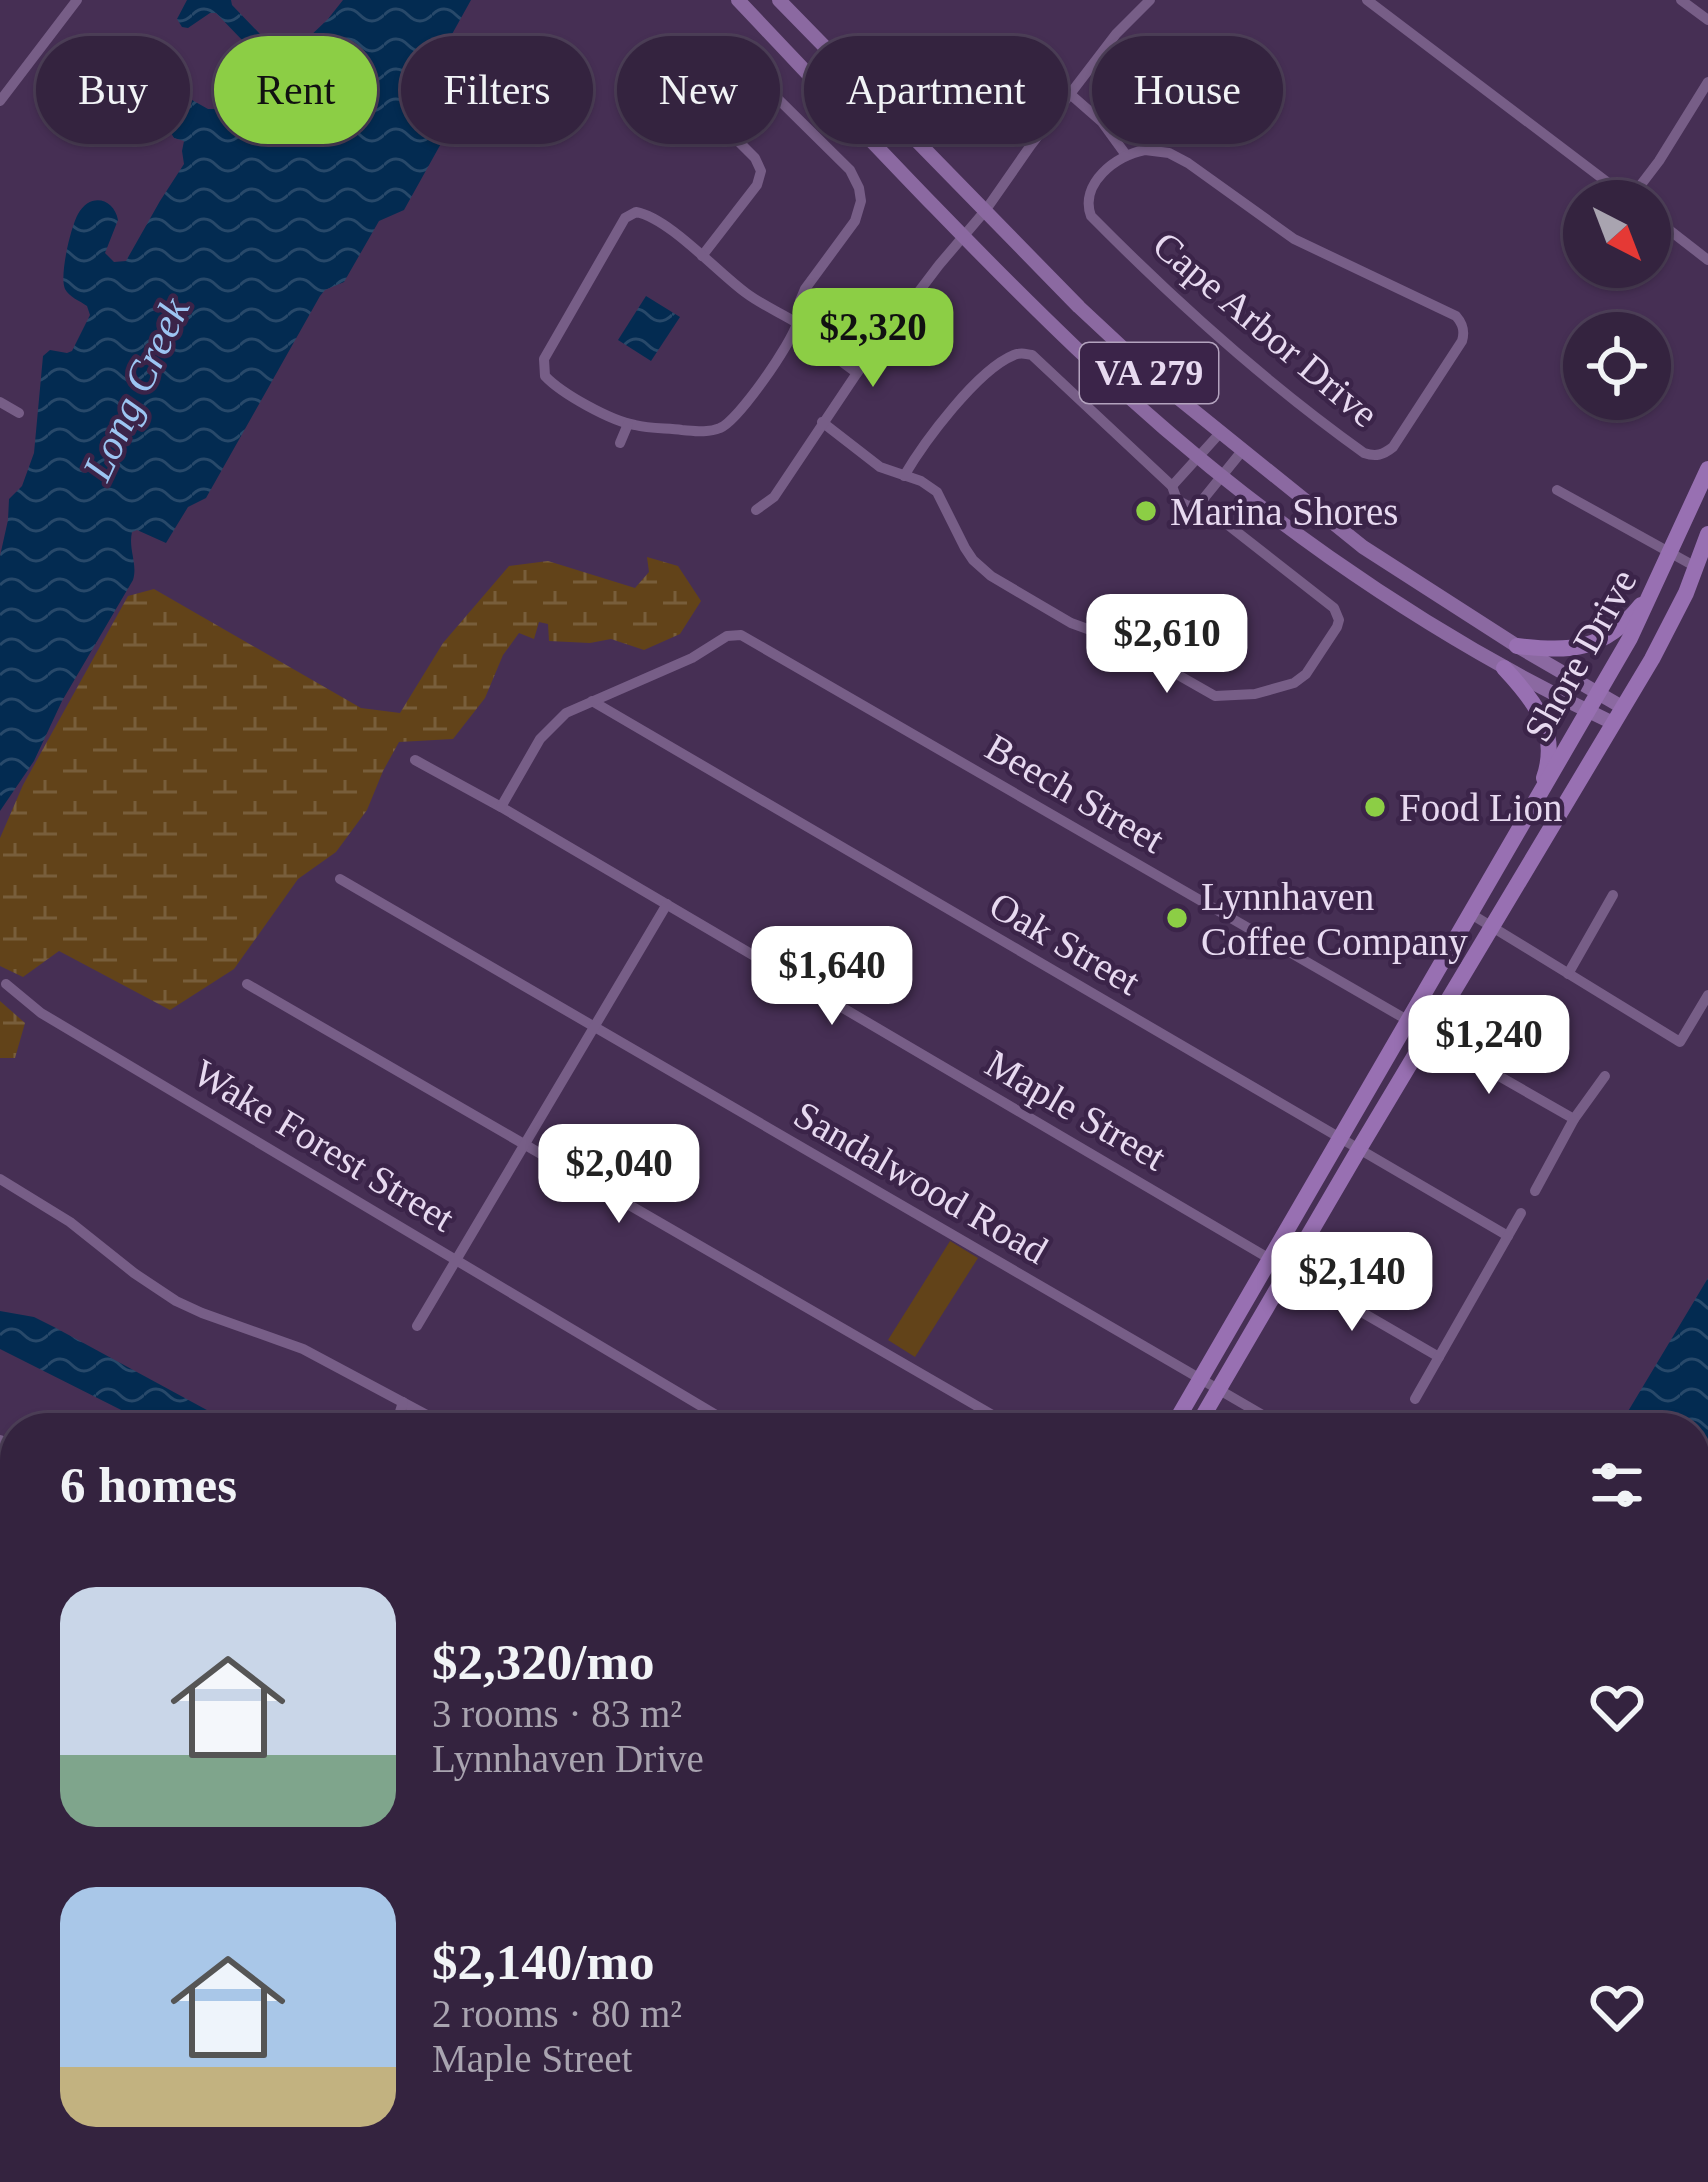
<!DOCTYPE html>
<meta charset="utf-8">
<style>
body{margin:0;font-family:Georgia,serif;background:#3f2f4a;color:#f1f3f6;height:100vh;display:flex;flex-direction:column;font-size:45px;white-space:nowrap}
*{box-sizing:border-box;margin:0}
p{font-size:39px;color:#a9a4b0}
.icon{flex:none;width:66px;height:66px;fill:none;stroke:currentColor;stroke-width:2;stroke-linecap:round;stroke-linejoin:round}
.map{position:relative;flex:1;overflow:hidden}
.details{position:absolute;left:0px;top:1413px;width:1710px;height:771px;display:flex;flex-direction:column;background:#34233f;border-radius:48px 48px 0 0;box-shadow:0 3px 9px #0004,0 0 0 3px #4e4059}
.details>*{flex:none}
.banner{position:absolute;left:36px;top:36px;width:1638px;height:108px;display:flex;gap:24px}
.needle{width:78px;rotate:138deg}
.controls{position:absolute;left:1563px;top:180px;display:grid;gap:24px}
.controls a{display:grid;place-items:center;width:108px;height:108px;border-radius:50%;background:#34233f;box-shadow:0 3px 9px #0004,0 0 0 3px #4e4059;font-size:60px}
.price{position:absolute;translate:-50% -102px;padding:0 27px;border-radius:24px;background:#fff;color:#222;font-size:39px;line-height:78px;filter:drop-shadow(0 3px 6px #0008)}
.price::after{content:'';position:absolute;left:50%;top:72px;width:36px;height:27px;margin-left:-18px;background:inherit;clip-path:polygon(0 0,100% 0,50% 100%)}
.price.current{background:#8cce45;color:#111}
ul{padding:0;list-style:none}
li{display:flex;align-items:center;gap:36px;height:300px;padding:0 60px}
li span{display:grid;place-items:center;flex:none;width:336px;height:240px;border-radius:36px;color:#555}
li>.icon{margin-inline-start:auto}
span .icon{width:144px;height:144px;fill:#fffc;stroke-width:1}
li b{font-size:51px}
h2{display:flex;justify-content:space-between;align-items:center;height:144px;padding:0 60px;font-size:51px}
.tag{padding:0 42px;border-radius:54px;background:#34233f;box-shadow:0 3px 9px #0004,0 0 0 3px #4e4059;font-size:42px;line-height:108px}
.tag.current{background:#8cce45;color:#111}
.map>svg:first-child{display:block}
.green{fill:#624319}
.forest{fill:url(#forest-firs)}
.wetland{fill:url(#wetland-marsh)}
.water{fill:url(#water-waves)}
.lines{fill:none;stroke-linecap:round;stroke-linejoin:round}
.minor{stroke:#775e87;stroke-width:10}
.major{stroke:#8b69a1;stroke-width:14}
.highway{stroke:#9870b2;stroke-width:16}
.poi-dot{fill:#8cce45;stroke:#3b2449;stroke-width:4.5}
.labels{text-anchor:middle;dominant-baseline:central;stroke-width:9;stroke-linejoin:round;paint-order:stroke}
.shield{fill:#3b2449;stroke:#b3a3be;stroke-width:3}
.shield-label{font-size:36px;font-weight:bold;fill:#e7d9f0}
.street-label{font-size:39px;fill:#e7d9f0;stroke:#3b2449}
.poi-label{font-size:39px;fill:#e7d9f0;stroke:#3b2449;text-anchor:start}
.water-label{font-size:42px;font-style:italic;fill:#9cc5f2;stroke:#3b2449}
</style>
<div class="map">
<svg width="1708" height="2182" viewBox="0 0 1708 2182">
<defs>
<pattern id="forest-firs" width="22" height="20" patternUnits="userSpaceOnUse" patternTransform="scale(3)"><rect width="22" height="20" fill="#624319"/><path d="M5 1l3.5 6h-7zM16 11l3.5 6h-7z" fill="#785e3b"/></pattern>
<pattern id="wetland-marsh" width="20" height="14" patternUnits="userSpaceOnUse" patternTransform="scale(3)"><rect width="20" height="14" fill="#624319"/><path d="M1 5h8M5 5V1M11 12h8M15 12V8" fill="none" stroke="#785e3b"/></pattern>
<pattern id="water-waves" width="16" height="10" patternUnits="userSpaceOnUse" patternTransform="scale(3)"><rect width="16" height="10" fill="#032b51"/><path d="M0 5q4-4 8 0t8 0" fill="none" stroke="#28496a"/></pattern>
</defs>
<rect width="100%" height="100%" fill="#462f54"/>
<polygon class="green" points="950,1241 978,1258 915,1357 888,1340"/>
<polygon class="forest" points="0,2028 15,2033 15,2169 444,2169 485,2182 0,2182"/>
<g class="wetland">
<polygon points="647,557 678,566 701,601 680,634 644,650 611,639 590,643 549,641 548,624 539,622 534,639 519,633 503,655 485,698 453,739 399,742 383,771 367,810 336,852 298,879 234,969 170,1010 59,951 23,977 0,966 0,838 23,785 128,596 154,589 361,708 400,713 443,643 509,566 548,561 635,588 649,572"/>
<polygon points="0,1001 25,1023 15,1058 0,1058"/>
</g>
<g class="water">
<path d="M 187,0 L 231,0 L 232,5 L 285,60 L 328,19 L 343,0 L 471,0 L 451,36 L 486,57 L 487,61 L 404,210 L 379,221 L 344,282 L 325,290 L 320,296 L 206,498 L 188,507 L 166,543 L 137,530 L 132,532 C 128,549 138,564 133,580 L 62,701 L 34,761 L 0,811 L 0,556 L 8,520 L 9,499 L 22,486 L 34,453 L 43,356 L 50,350 L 67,353 L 72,351 L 90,315 L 87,306 C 80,301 69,297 65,289 C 59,276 71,226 78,214 C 90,192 114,198 118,220 L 105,253 L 114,262 L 126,261 L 160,201 L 184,164 L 182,151 L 184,141 L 174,138 L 170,131 L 179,108 L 192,100 L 208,109 L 215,109 L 237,92 L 271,75 L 269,68 L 216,13 L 210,13 L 188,28 L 182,27 L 177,19 Z"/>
<polygon points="646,296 680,317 651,361 618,340"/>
<polygon points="1708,1278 1708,2182 1241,2182 1244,2169 1695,2169 1695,1428 1618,1428"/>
<polygon points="0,1311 34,1317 54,1327 240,1428 157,1428 0,1349"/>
<polygon points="0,1529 15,1534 15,1618 0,1609"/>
</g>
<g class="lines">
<g class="minor">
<polyline points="1367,0 1632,201"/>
<polyline points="1681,0 1708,20"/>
<polyline points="727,55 774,95 850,170 859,188 861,201 855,221 805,289 800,301 797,323 819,345 857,373"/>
<polyline points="1070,94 1102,122 1126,155"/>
<polyline points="0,101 77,0"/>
<polyline points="698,101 755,158 761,171 757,185 702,256"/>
<path d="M 1145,150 L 1169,153 L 1188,163 L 1294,239 L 1456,316 C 1463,324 1465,331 1462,341 L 1393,447 C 1383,455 1376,457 1364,453 C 1266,383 1176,302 1091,216 C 1079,184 1116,155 1145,150 Z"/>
<polyline points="1630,199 1659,161 1708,82"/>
<path d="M 636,212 C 669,218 717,272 746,293 C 762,305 781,313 797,323 C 792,343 738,421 720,428 C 708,433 695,431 682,430 C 667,428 650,429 635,425 C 611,421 562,394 545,376 L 544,359 L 625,218 Z"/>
<polyline points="1650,215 1708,260"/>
<polyline points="0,402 19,413"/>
<path d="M 822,422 L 880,467 L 921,481 L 937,492 L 965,548 L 973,560 L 991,576 L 1071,623 L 1115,639 L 1215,696 L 1255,694 L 1294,683 L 1306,674 L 1337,627 L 1339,620 L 1334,608 L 1200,503 L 1188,506 L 1177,500 L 1172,486 L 1032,355 C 1024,354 1022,352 1014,355 C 977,370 924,442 904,476"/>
<polyline points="620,443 628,424"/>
<polyline points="1172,486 1220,433"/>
<polyline points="1557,490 1696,567"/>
<polyline points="1200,503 1242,451"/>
<polyline points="756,510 774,497 857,373 939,265 985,211 1031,145 1116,34 1150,0"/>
<polyline points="592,701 1508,1236"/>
<polyline points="415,760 501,807 1270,1259"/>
<polyline points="501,807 540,739 566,713 692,658 727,636 741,635 1409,1021"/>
<polyline points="340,879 1285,1428"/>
<polyline points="1471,914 1680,1042 1708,995"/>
<polyline points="1568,974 1613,895"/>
<polyline points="6,984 41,1013 738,1428"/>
<polyline points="247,984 1015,1428"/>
<polyline points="1427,1035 1574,1119"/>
<polyline points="0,1179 70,1222 134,1273 176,1301 202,1313 303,1349 451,1428"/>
<polyline points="1535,1191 1574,1119 1605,1076"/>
<polyline points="1289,1270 1439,1357"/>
<polyline points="417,1326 667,904"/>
<polyline points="1415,1399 1521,1213"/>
<polyline points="395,1428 403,1402"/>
<polyline points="0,1440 15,1448"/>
<polyline points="0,1691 15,1700"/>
<polyline points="0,1936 15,1941"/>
<polyline points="514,2169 554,2182"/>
<polyline points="974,2169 977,2173 977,2182"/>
</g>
<g class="major">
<path d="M 738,0 C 849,117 959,236 1076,348 C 1233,499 1416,630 1613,723"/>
<polyline points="779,0 1079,307 1167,389 1363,547 1517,646 1622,707"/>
</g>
<g class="highway">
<path d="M 1517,646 C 1571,652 1604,651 1641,605"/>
<path d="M 1504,668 C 1534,700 1560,732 1544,778"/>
<polyline points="1172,1428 1630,638 1708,469"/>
<polyline points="1196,1428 1359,1149 1652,659 1686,593 1708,534"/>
<polyline points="797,2182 801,2169"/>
<polyline points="818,2182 822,2169"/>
</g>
</g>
<g class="poi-dot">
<circle cx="1146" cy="511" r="12"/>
<circle cx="1375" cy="807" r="12"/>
<circle cx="1177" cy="918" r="12"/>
</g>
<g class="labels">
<rect class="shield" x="1080" y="343" width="138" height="60" rx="9"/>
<g class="shield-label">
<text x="1149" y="373">VA 279</text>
</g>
<g class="street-label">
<text transform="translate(1266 329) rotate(40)">Cape Arbor Drive</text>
<text transform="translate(1580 655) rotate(-61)">Shore Drive</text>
<text transform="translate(1075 793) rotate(30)">Beech Street</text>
<text transform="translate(1065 943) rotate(30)">Oak Street</text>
<text transform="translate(1076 1110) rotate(30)">Maple Street</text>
<text transform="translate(324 1145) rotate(31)">Wake Forest Street</text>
<text transform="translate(921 1182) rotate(30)">Sandalwood Road</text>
</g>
<g class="poi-label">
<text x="1170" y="511">Marina Shores</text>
<text x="1399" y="807">Food Lion</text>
<text x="1201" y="896">Lynnhaven<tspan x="1201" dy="45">Coffee Company</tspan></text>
</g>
<g class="water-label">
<text transform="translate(136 389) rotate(-65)">Long Creek</text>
</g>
</g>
</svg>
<div class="controls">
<a><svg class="needle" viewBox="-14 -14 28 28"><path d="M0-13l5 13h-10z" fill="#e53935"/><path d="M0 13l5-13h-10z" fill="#a9a4b0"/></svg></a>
<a><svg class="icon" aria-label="locate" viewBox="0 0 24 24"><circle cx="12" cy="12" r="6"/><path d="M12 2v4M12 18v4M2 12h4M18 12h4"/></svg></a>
</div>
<b class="price current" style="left:873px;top:390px">$2,320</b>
<b class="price" style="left:1167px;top:696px">$2,610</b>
<b class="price" style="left:832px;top:1028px">$1,640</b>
<b class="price" style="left:1489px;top:1097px">$1,240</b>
<b class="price" style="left:619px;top:1226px">$2,040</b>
<b class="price" style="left:1352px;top:1334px">$2,140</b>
<div class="banner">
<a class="tag">Buy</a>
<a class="tag current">Rent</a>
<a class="tag">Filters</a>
<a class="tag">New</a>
<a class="tag">Apartment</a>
<a class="tag">House</a>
</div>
<section class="details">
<h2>6 homes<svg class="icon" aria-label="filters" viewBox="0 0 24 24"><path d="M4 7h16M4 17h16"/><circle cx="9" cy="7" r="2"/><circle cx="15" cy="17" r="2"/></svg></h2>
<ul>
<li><span style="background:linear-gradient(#c9d6e8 70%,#7fa58c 0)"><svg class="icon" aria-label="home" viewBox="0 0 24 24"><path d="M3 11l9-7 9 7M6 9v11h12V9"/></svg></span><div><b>$2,320/mo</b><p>3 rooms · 83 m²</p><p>Lynnhaven Drive</p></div><svg class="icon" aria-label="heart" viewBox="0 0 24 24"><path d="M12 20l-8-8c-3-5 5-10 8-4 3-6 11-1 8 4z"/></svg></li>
<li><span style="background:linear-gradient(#a9c7e8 75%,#c2b280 0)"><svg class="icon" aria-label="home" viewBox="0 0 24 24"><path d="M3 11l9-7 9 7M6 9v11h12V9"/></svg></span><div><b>$2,140/mo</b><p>2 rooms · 80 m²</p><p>Maple Street</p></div><svg class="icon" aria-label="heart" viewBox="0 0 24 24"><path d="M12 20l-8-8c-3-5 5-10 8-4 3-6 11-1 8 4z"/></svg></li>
</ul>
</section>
</div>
